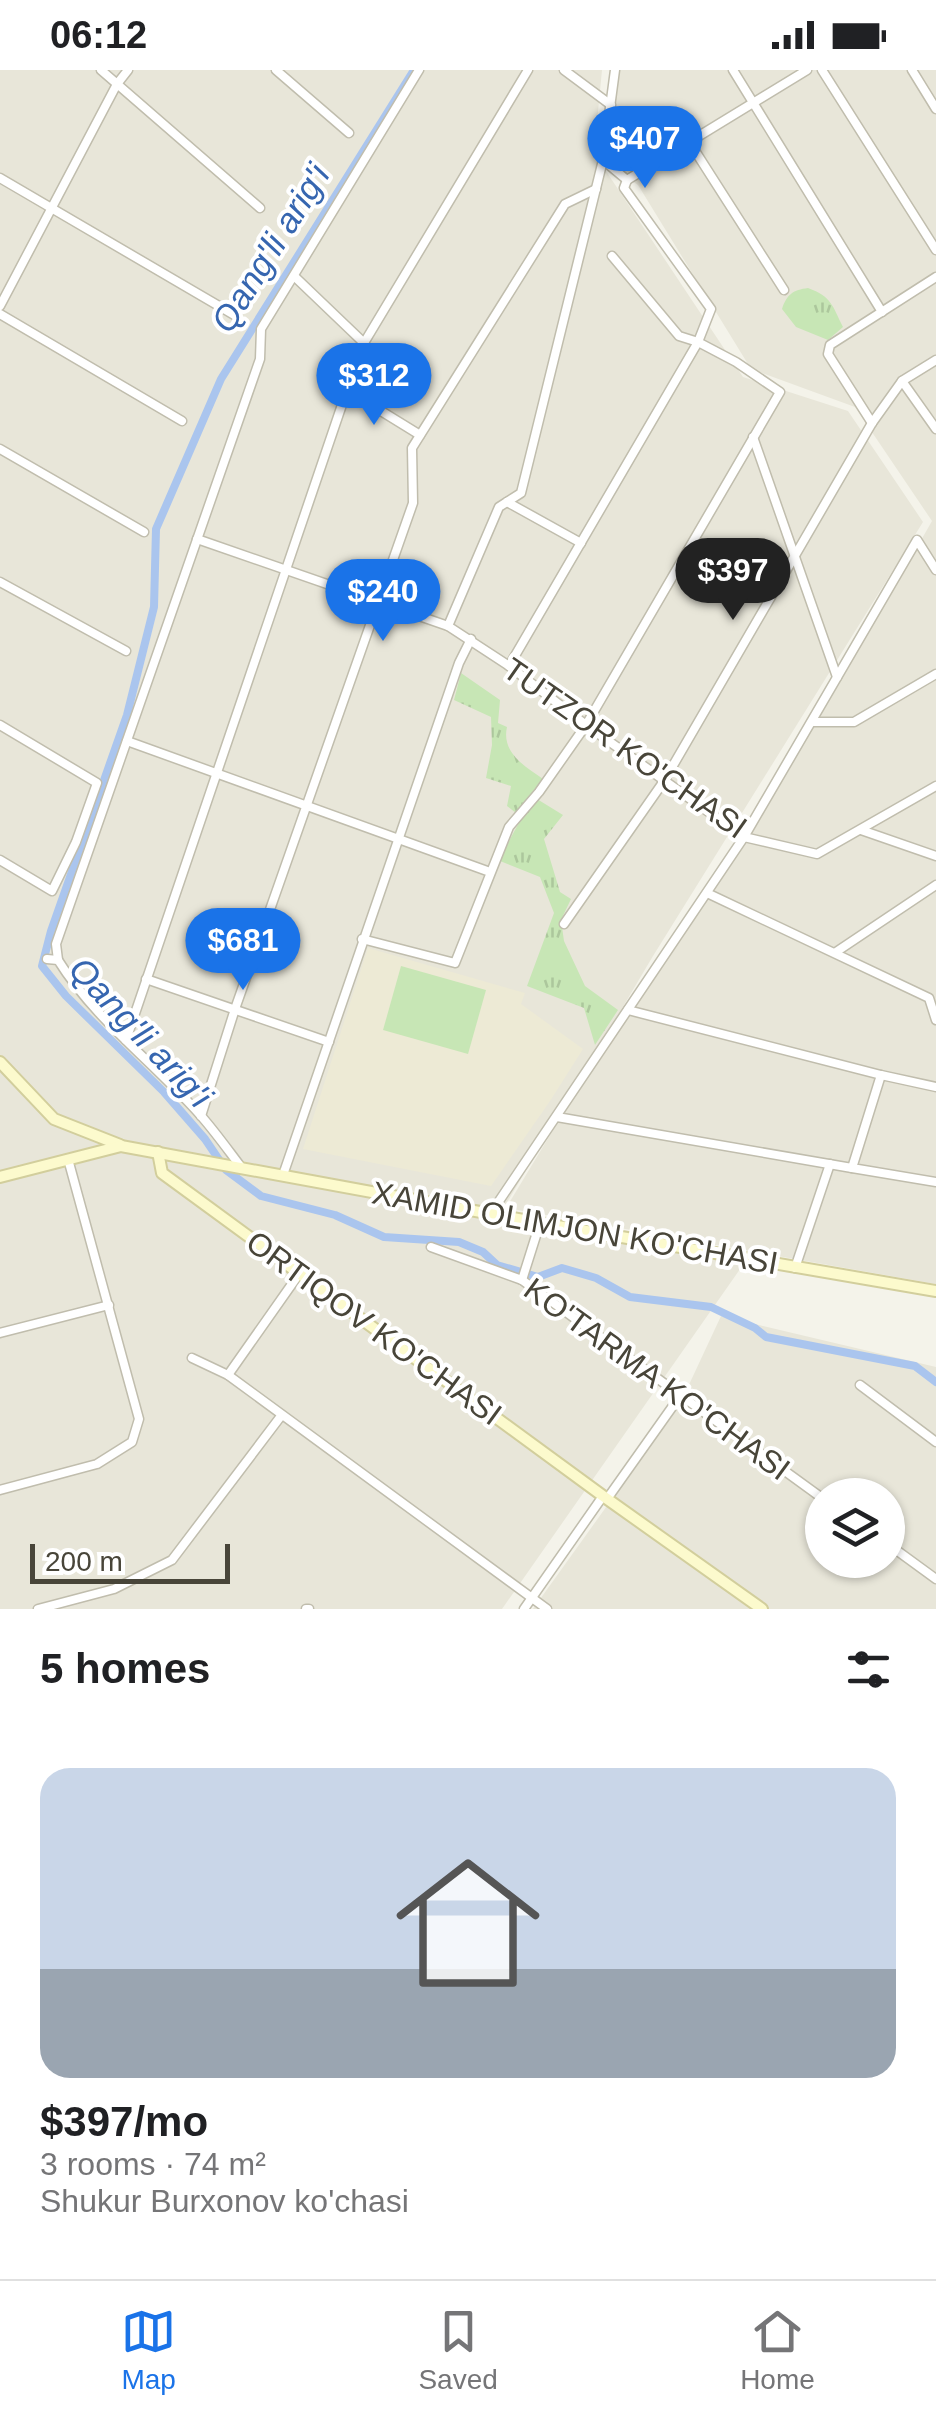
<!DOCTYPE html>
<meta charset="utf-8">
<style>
body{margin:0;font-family:Arial,sans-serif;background:#f6f6f6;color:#202124;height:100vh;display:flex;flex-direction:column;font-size:38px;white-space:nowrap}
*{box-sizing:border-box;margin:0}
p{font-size:32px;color:#757577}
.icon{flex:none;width:55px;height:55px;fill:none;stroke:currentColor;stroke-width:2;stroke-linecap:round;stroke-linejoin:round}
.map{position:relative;height:1539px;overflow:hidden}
.sheet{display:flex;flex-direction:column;background:#fff;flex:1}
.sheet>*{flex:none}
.controls{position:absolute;left:805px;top:1408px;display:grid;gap:20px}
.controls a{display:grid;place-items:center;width:100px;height:100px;border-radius:50%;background:#fff;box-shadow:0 2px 8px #0004;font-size:50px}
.scale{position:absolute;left:30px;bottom:25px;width:200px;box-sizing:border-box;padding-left:10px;border:5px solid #484539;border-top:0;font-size:28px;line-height:35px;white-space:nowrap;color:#484539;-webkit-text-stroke:8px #fff;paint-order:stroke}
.price{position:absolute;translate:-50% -85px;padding:0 22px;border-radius:35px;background:#1a73e8;color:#fff;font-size:32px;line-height:65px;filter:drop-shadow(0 2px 5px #0008)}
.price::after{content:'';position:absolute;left:50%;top:60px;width:30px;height:22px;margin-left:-15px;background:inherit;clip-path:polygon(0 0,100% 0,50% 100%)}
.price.selected{background:#222;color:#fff}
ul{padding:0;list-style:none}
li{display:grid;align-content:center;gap:20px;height:530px;padding:0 40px}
li span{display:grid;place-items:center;height:310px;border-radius:30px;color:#555}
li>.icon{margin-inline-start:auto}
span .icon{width:180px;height:180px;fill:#fffc;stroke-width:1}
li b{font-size:42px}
h2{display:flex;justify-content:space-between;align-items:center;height:120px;padding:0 40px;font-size:42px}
.status{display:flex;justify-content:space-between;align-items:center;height:70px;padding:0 50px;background:#fff;direction:ltr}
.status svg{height:28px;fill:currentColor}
.tab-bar{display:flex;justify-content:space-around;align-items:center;height:140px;border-top:2px solid #e0e0e0;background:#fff;font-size:28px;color:#757577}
.tab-bar a{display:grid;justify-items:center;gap:5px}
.tab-bar .selected{color:#1a73e8}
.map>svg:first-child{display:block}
.residential{fill:#e8e6d9;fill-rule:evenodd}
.education{fill:#edead5}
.grass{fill:url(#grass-tufts)}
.pitch{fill:#c7e6b5}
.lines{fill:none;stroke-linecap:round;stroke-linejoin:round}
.canal{stroke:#aac5ee;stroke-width:8}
.street-casing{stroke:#c0bdad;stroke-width:11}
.secondary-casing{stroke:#d2ce9c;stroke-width:14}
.street{stroke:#fff;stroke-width:8}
.secondary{stroke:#fcfacd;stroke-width:10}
.labels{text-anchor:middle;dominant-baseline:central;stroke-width:8;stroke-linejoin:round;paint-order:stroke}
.street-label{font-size:32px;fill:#484539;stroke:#fff}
.water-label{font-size:35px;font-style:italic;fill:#3666b0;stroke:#fff}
</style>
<div class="status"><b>06:12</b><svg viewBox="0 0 49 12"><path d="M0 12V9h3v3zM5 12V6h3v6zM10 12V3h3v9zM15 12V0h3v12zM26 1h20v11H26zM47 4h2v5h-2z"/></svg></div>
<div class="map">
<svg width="936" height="1539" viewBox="0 0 936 1539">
<defs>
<pattern id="grass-tufts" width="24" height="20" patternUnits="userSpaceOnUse" patternTransform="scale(2.5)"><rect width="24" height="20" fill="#c7e6b5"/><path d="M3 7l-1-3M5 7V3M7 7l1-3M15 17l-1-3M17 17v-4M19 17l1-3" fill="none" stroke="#acc79c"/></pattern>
</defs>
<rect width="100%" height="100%" fill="#f4f3ea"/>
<g class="residential">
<polygon points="0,0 602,0 594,83 743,307 848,341 923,452 653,886 496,1151 745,1192 502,1539 0,1539"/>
<polygon points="619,0 936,0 936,1214 506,1138 570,1032 720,811 840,612 932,451 855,337 751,299 638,115 622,104 607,84"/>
<path d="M 721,1246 L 936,1297 L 936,1539 L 533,1539 L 680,1334 ZM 822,1425 L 888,1425 L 888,1490 L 822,1490 Z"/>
</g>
<polygon class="education" points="368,878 525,923 521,934 583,979 550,1031 491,1116 303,1079"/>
<g class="grass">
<path d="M 808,218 C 832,227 832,235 843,257 L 828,270 L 796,257 L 782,239 C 787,224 793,220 808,218 Z"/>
<path d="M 461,603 L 500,630 L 498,653 L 507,657 C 501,683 526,697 543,709 L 516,743 L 507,736 L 511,716 L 486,708 L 492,675 L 491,647 L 454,630 Z"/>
<path d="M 537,729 L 563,745 L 544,769 L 560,822 L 571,829 L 561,850 L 564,871 L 585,916 L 618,940 L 595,975 L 584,938 L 527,916 L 554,843 L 540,807 L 500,791 C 510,768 520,748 537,729 Z"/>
</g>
<polygon class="pitch" points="401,896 486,920 468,984 383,960"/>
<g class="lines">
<polyline class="canal" points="414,0 221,309 156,459 154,537 127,645 51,861 42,896 66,926 164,1022 205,1069 226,1100 261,1126 335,1145 384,1167 459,1172 483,1182 497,1195 538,1207 562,1198 596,1208 630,1227 711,1237 755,1258 766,1267 915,1296 936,1312"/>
<defs>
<g id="street">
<polyline points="101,0 260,138"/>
<polyline points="276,0 349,63"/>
<polyline points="564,0 611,35"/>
<polyline points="733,0 882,242"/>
<polyline points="822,0 936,180"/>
<polyline points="912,0 936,39"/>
<polyline points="690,73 784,220"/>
<polyline points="603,90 627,110 807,0"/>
<polyline points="0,108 236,246"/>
<polyline points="294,206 364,273"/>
<polyline points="0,236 117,14 128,0"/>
<polyline points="0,244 182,351"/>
<polyline points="902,311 936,359"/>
<polyline points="347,320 420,365"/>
<polyline points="872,353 828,284 830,275 936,207"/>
<polyline points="753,367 837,607"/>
<polyline points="0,379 144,462"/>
<polyline points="507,432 581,473"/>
<polyline points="197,469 448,556 509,596 586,655 744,767 817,784 936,716"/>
<polyline points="0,512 126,581"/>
<polyline points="448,556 499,437 521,423 603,90 615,0"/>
<polyline points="509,596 698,272 711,239 624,118 627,110"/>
<polyline points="812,652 854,652 936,604"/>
<polyline points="0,655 97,713 76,772 52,821 0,790"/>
<polyline points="127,671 490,802"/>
<polyline points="861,760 936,786"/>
<polyline points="707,823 929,928 936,950"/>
<polyline points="564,854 664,711 872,353 902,311 936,290"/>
<polyline points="362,869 455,893 509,757 539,722 586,655 780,322 736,292 698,272 679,266 612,186"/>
<polyline points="836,882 936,815"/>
<path d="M 47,889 L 58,890 C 96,951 155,993 202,1047 C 216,1063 228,1080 241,1097"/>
<polyline points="58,890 56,874 260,289 261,259 419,0"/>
<polyline points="146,909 329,972"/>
<polyline points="628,940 881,1005 852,1098 936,1112"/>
<polyline points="126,970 347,320 367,288 364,273 528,0"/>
<polyline points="881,1005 936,1017"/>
<polyline points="201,1046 235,939 413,433 412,378 565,134 596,119"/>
<polyline points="557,1047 852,1098"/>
<polyline points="283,1105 459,593 471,569"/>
<polyline points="491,1143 744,767 917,470 936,500"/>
<polyline points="431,1177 522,1210 822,1428"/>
<polyline points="795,1198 830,1094"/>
<polyline points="522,1210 540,1153"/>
<polyline points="0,1263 109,1235"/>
<polyline points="192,1288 228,1305 547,1539"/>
<polyline points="228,1305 299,1204"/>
<polyline points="860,1315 936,1372"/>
<polyline points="0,1420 97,1394 132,1372 139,1349 68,1089"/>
<polyline points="607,1429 680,1326"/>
<polyline points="888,1474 936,1509"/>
<polyline points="38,1539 114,1519 172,1490 281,1346"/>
<polyline points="306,1539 309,1539"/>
<polyline points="524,1539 603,1426"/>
</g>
<g id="secondary">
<polyline points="0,992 54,1049 120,1075"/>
<polyline points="158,1082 162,1103 603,1426 762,1539"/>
<polyline points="0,1107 121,1076 540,1153 936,1221"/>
</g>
</defs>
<use href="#street" class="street-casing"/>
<use href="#secondary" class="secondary-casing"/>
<use href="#street" class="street"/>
<use href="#secondary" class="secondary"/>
</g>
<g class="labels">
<g class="street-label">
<text transform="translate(625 678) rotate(35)">TUTZOR KO'CHASI</text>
<text transform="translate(575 1158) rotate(10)">XAMID OLIMJON KO'CHASI</text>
<text transform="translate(374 1258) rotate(36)">ORTIQOV KO'CHASI</text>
<text transform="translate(657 1309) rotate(36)">KO'TARMA KO'CHASI</text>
</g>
<g class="water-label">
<text transform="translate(270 178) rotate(-58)">Qang'li arig'i</text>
<text transform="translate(141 962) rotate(47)">Qang'li arig'i</text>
</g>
</g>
</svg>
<div class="controls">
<a><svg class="icon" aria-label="layers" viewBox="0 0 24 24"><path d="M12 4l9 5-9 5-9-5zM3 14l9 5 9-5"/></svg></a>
</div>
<div class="scale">200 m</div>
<b class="price" style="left:645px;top:121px">$407</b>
<b class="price" style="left:374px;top:358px">$312</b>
<b class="price selected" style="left:733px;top:553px">$397</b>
<b class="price" style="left:383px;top:574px">$240</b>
<b class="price" style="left:243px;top:923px">$681</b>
</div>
<section class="sheet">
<h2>5 homes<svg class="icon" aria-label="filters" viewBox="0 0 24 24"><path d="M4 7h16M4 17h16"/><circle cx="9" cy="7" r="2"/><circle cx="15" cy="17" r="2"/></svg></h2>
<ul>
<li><span style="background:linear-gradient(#c9d6e8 65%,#9aa5b1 0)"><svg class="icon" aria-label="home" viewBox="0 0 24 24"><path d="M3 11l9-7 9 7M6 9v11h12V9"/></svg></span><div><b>$397/mo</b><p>3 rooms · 74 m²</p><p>Shukur Burxonov ko'chasi</p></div></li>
</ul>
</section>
<nav class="tab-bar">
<a class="selected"><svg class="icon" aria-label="map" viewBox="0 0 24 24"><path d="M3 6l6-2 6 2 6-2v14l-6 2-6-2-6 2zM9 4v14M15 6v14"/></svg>Map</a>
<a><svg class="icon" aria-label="saved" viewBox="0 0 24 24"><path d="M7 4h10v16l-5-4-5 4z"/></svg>Saved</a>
<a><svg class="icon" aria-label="home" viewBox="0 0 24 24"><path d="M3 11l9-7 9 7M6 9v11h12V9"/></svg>Home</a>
</nav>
